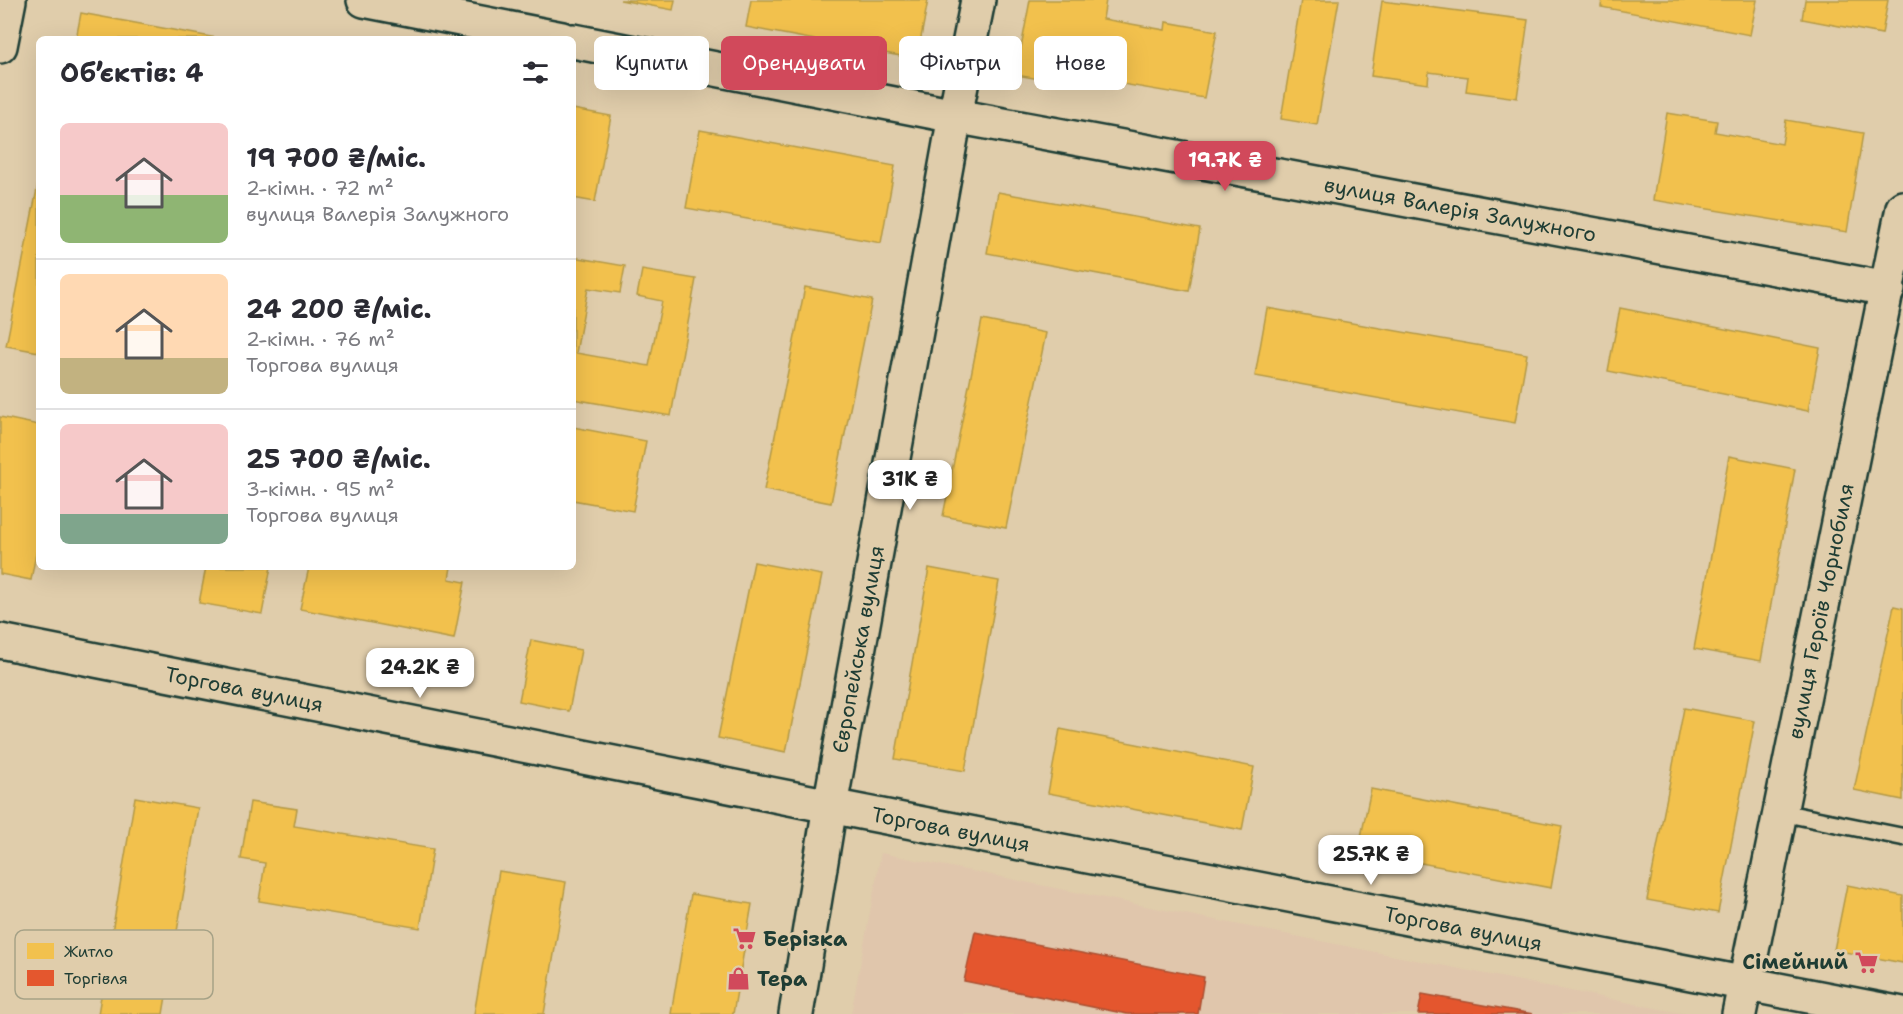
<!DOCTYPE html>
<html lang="uk">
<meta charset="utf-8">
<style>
body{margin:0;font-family:"Shantell Sans",sans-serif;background:#f7f7f7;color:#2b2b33;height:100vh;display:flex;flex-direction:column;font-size:22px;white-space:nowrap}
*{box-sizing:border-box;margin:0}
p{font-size:20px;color:#7c7c81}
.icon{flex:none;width:33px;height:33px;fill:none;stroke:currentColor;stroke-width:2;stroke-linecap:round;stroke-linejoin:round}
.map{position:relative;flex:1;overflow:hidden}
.side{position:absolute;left:36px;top:36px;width:540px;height:534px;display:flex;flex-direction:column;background:#fff;border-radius:9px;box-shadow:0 6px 24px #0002}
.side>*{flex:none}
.hud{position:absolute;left:594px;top:36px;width:570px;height:54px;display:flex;gap:12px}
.price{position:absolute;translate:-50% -51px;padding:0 14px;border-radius:12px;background:#fff;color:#222;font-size:20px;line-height:39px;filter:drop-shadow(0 2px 3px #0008)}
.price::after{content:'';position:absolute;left:50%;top:36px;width:18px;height:14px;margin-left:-9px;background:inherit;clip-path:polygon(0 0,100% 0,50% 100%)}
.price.current{background:#d1495b;color:#fff}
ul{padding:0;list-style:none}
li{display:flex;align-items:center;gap:18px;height:150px;padding:0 24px}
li+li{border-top:2px solid #e1e1e2}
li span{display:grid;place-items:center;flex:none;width:168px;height:120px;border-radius:9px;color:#555}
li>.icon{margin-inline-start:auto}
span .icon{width:72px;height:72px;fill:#fffc;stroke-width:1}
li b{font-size:26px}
h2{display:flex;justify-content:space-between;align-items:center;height:72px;padding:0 24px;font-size:26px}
.pill{padding:0 21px;border-radius:9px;background:#fff;box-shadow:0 6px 24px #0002;font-size:21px;line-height:54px}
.pill.current{background:#d1495b;color:#fff}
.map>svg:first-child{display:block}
.built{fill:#e0c6ac}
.homes{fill:#f2c14e;stroke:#b39946;stroke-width:1.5}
.shops{fill:#e4572e;stroke:#a94f30;stroke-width:1.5}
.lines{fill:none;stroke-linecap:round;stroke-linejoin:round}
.lane-casing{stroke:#1f3d34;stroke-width:21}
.street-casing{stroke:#1f3d34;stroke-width:38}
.secondary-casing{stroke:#1f3d34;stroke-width:38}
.lane{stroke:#e0cdab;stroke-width:16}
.street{stroke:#e0cdab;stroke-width:33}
.secondary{stroke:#e0cdab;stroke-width:33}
.labels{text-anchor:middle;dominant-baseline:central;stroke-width:6;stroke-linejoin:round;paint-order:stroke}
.street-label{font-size:21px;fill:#1f3d34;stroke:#e0cdab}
.poi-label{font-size:21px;font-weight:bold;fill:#1f3d34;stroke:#e0cdab;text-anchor:start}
.key{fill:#e0cdab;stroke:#a6a287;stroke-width:1.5}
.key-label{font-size:16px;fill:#1f3d34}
</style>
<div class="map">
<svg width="1903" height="1014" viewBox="0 0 1903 1014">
<rect width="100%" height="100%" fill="#e0cdab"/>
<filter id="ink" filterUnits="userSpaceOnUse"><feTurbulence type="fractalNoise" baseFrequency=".0167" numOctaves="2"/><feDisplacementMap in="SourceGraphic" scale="12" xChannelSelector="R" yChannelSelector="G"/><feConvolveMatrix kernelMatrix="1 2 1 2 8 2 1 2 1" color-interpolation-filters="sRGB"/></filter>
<g filter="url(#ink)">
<polygon class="built" points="881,853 1685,1014 851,1014"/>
<g class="homes">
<polygon points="620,0 675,0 673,10"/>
<polygon points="751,0 928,0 917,59 746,27"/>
<polygon points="1030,0 1106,0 1103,19 1165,30 1166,22 1217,31 1204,98 1070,75 1068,84 1016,75"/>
<polygon points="1301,0 1339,0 1317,125 1281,119"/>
<polygon points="1602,0 1757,0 1750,35 1601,7"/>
<polygon points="1805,0 1888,0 1882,34 1802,19"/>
<polygon points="1382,1 1528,20 1517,98 1466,91 1468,77 1429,72 1428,84 1371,76"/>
<polygon points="81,13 222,39 76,39"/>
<polygon points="573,109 611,116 595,202 573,198"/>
<polygon points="1667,113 1717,121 1715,132 1782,144 1786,120 1863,133 1847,232 1653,200"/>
<polygon points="700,130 895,166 881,243 686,208"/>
<polygon points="39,179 39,352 6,346"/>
<polygon points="998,192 1200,229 1189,291 987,253"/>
<polygon points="573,257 625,266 620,293 588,288 576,353 649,366 662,301 637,296 642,270 696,279 671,416 573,399"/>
<polygon points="805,287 872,300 831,503 764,490"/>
<polygon points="1267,308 1527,354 1515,423 1255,376"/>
<polygon points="1620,308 1820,348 1808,411 1608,371"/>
<polygon points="982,320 1046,333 1006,528 943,516"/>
<polygon points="0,417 39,425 39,538 31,580 0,574"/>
<polygon points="573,427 646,441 633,511 573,500"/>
<polygon points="1729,456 1795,469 1761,661 1694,649"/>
<polygon points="754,562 822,575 786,752 718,738"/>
<polygon points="206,567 271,567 262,614 199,603"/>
<polygon points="309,567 451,567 449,579 465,582 454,639 300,609"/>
<polygon points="929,568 999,581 965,771 895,759"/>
<polygon points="1894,606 1903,608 1903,800 1854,790"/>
<polygon points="531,640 581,650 569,711 519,701"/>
<polygon points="1684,708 1755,721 1718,913 1647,900"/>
<polygon points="1060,729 1254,767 1242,830 1048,793"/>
<polygon points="1371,789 1562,826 1551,888 1358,851"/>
<polygon points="135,797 198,808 163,1014 98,1014"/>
<polygon points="250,802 297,809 294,826 433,849 420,928 259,901 265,863 241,859"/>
<polygon points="499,871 566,882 544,1014 474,1014"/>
<polygon points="1847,885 1903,896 1903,963 1834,950"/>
<polygon points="691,894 752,904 733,1014 671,1014"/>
</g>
<g class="shops">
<polygon points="975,932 1204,977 1198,1014 1127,1014 964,981"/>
<polygon points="1422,994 1533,1014 1418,1014"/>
</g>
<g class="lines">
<defs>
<polyline id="lane" points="1779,812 1903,837"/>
<g id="street">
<polyline points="364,0 562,39"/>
<path id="s1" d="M 573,41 L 955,116 L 1888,289"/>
<polyline points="0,46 9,0"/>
<path id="s2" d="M 0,641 L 830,806"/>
<path id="s3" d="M 1739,1014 L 1903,208"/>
</g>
<g id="secondary">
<path id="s4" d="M 830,806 L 1902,1014"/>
<path id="s5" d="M 796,1014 L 830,806 L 955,116 L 978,0"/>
</g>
</defs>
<use href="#lane" class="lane-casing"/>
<use href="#street" class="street-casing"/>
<use href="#secondary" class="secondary-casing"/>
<use href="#lane" class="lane"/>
<use href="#street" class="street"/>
<use href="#secondary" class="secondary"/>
</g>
</g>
<defs>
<symbol id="supermarket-bare" viewBox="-9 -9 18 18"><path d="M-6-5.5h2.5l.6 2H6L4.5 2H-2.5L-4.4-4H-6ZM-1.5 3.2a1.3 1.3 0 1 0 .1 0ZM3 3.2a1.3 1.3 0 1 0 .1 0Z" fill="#d1495b" stroke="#e0cdab" stroke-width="2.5" paint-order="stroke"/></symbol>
<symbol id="shop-bare" viewBox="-9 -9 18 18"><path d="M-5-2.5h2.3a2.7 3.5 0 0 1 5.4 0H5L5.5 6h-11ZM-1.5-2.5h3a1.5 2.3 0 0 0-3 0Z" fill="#d1495b" stroke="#e0cdab" stroke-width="2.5" paint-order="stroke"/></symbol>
</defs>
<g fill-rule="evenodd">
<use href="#supermarket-bare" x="728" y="922" width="33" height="33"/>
<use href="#supermarket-bare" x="1850" y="946" width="33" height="33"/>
<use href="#shop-bare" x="722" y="962" width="33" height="33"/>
</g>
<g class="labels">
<g class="street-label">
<text stroke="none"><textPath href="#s1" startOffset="903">вулиця Валерія Залужного</textPath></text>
<text stroke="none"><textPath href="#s3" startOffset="411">вулиця Героїв Чорнобиля</textPath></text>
<text stroke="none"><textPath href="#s5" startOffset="370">Європейська вулиця</textPath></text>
<text stroke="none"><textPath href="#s2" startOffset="249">Торгова вулиця</textPath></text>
<text stroke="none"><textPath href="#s4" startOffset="123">Торгова вулиця</textPath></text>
<text stroke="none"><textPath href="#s4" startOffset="645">Торгова вулиця</textPath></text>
</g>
<g class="poi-label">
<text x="763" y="939">Берізка</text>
<text x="1848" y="962" text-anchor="end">Сімейний</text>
<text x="757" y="979">Тера</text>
</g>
</g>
<rect x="15" y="930" width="198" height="69" rx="9" class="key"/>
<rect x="27" y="943" width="27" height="16" fill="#f2c14e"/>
<rect x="27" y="970" width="27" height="16" fill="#e4572e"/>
<g class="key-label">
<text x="64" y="957">Житло</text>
<text x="64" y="984">Торгівля</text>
</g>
</svg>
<b class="price current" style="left:1225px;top:192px">19.7K ₴</b>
<b class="price" style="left:910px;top:511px">31K ₴</b>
<b class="price" style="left:420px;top:699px">24.2K ₴</b>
<b class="price" style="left:1371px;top:886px">25.7K ₴</b>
<div class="hud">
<a class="pill">Купити</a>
<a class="pill current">Орендувати</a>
<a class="pill">Фільтри</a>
<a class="pill">Нове</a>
</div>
<section class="side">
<h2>Об’єктів: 4<svg class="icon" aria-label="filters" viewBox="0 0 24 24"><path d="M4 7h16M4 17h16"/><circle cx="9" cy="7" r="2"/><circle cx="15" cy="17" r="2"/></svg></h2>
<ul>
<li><span style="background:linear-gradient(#f6c9c9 60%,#8fb573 0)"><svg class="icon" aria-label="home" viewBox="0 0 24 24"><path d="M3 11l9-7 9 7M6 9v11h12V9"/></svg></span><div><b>19 700 ₴/міс.</b><p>2-кімн. · 72 m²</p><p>вулиця Валерія Залужного</p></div></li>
<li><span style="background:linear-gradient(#ffd9b3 70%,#c2b280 0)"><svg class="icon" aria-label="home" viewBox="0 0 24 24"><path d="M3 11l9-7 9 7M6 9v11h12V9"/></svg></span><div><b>24 200 ₴/міс.</b><p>2-кімн. · 76 m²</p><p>Торгова вулиця</p></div></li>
<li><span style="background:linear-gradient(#f6c9c9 75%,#7fa58c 0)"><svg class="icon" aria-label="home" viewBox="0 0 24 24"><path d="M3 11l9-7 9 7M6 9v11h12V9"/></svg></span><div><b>25 700 ₴/міс.</b><p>3-кімн. · 95 m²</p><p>Торгова вулиця</p></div></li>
</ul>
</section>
</div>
